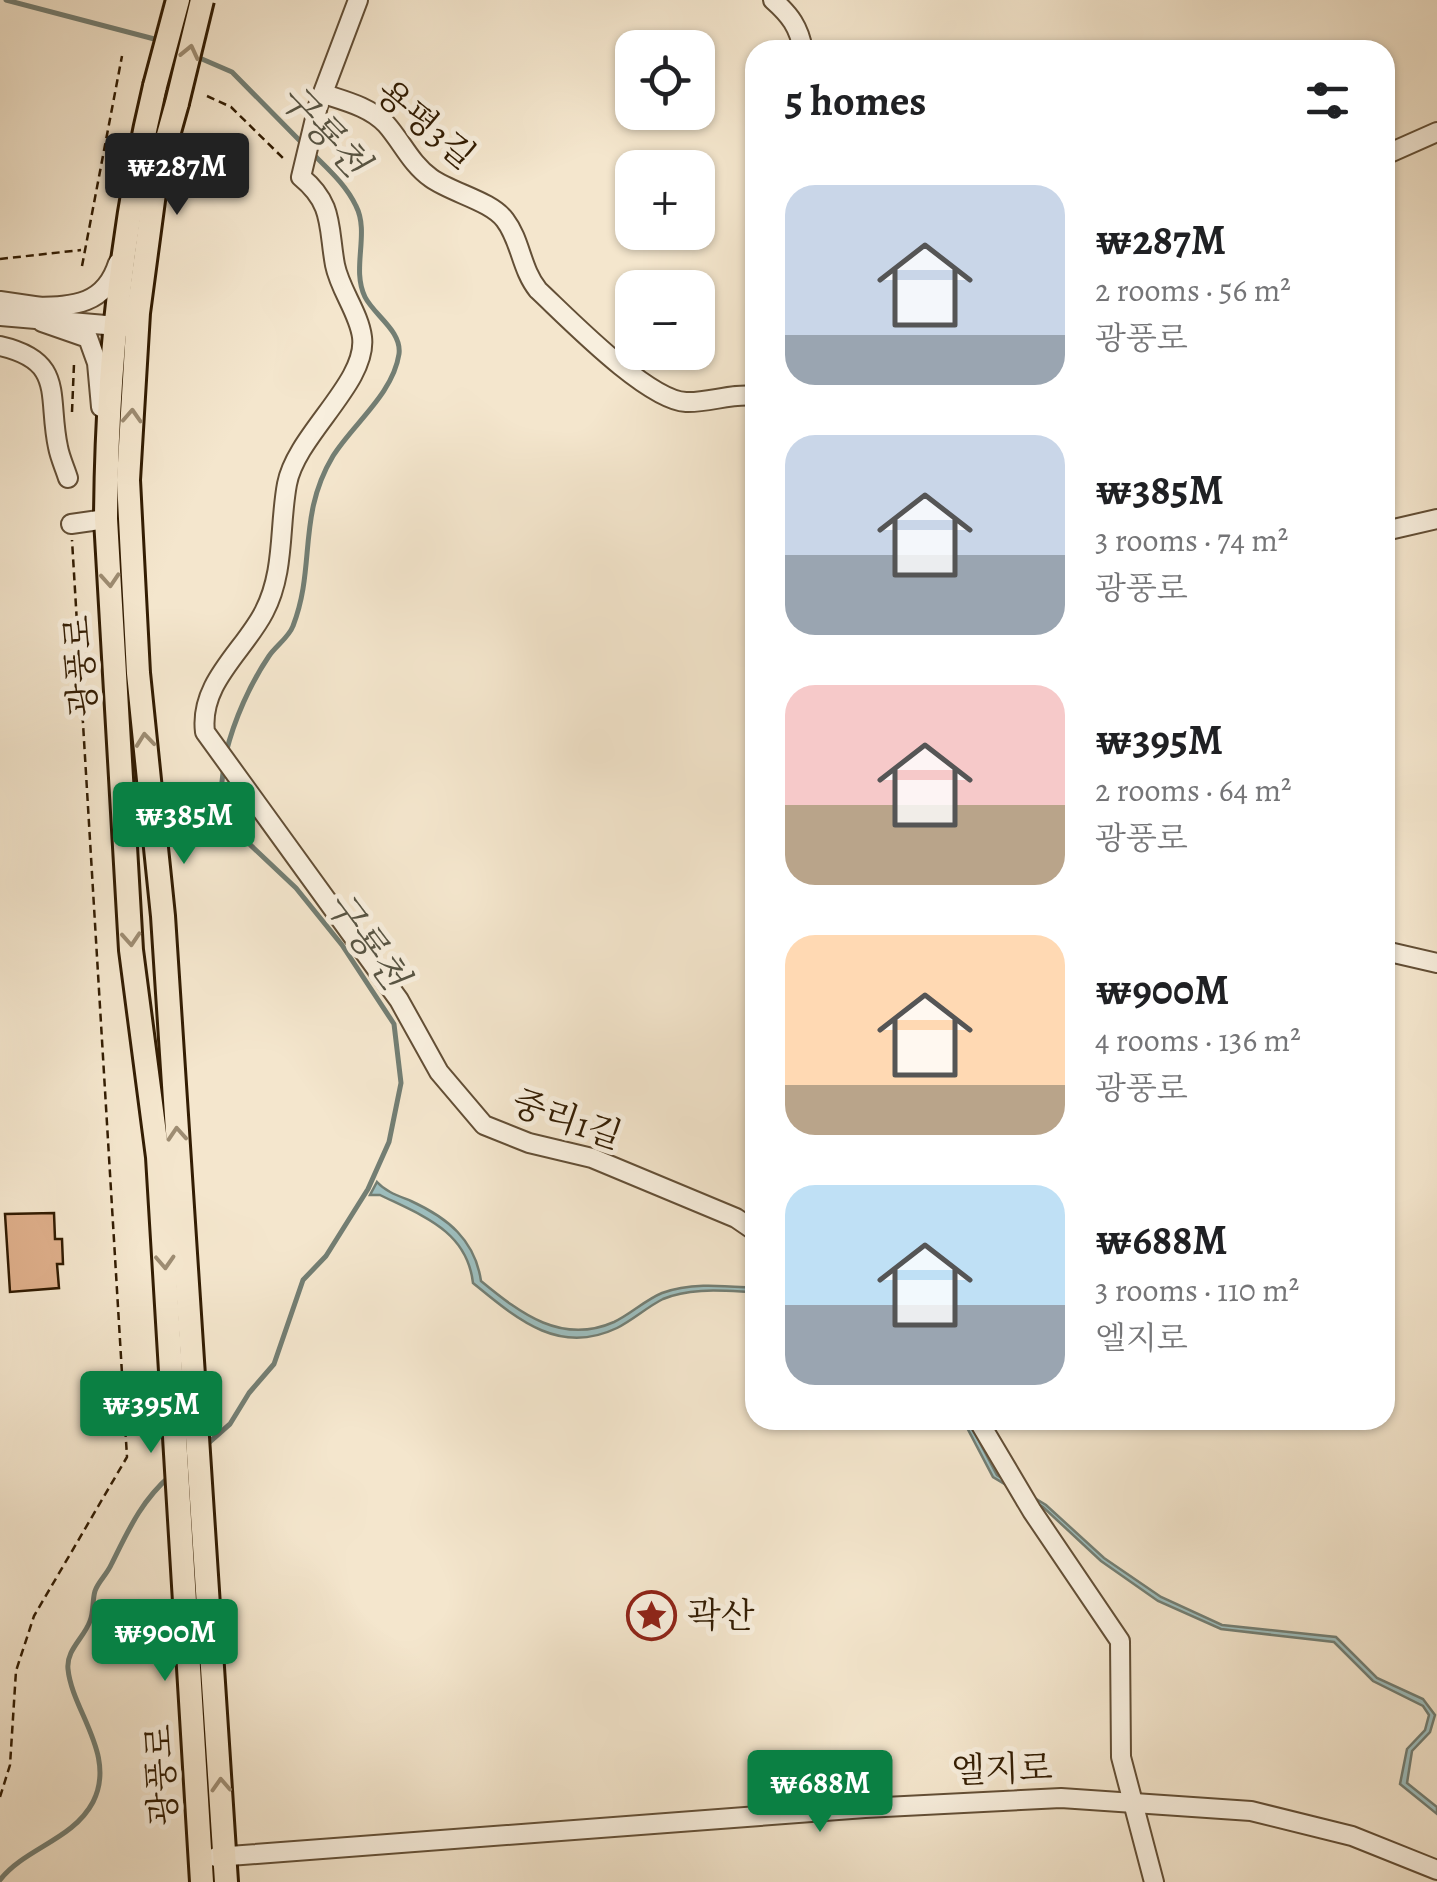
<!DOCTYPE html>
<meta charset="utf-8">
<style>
body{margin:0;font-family:Alegreya,"Noto Serif KR",serif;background:#f6f6f6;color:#202124;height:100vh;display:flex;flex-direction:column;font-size:38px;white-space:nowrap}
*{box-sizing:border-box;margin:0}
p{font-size:32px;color:#757577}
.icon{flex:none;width:55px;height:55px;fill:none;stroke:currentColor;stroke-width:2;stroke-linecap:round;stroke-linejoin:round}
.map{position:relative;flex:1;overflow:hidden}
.sheet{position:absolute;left:745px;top:40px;width:650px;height:1390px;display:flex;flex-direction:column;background:#fff;border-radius:30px;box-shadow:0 2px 8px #0004}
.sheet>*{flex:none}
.controls{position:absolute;left:615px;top:30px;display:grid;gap:20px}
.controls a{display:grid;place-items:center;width:100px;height:100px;border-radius:20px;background:#fff;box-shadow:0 2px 8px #0004;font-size:50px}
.price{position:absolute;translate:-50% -85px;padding:0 22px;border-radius:10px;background:#0b8043;color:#fff;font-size:32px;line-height:65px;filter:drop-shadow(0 2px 5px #0008)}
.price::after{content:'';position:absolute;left:50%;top:60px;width:30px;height:22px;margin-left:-15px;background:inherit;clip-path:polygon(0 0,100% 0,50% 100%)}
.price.active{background:#222;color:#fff}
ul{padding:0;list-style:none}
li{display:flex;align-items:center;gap:30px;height:250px;padding:0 40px}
li span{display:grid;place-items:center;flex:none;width:280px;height:200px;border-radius:30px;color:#555}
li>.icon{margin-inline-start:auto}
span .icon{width:120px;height:120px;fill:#fffc;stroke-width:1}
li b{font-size:42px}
h2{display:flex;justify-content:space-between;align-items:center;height:120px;padding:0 40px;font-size:42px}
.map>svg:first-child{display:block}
.water{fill:#9dbebe;stroke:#737e73;stroke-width:2.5}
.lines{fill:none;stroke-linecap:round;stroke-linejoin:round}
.stream{stroke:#737e73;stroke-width:5}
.building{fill:#deaf8b;stroke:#331d03;stroke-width:2.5}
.minor-casing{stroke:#634f36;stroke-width:22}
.major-casing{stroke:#331d03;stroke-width:28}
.path{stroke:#331d03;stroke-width:2.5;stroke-dasharray:8 5;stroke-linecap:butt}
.minor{stroke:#f8efde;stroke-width:18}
.major{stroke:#f4e6cd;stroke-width:22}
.major-bridge-casing{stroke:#331d03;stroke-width:28;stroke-linecap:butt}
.major-bridge{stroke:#f4e6cd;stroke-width:22}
.oneway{stroke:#9d8c72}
.labels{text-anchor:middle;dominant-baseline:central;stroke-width:10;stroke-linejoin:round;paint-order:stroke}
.street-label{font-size:35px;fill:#331d03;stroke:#f8efde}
.poi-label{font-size:35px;fill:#331d03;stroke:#f8efde;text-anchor:start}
.water-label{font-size:38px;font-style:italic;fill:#585544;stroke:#f8efde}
</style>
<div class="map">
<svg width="1437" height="1882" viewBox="0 0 1437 1882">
<rect width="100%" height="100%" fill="#f4e6cd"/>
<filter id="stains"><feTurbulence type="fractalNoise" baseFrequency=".002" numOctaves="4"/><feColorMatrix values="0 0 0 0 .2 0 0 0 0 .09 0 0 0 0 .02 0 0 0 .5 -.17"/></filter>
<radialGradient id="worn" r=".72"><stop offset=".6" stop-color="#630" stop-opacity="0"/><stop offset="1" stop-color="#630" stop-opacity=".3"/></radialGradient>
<g class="water">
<path d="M 377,1182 C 386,1192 399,1196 411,1201 C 448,1218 475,1240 481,1281 C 521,1314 562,1345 614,1322 C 631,1314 645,1300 662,1293 C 691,1282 725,1286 755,1288 L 755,1292 C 725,1291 691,1287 663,1299 C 647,1307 633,1320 617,1328 C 559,1356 517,1319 473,1283 C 467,1231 423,1216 380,1195 L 370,1195 Z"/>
<polygon points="963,1420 968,1420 997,1475 1046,1505 1104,1558 1161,1597 1222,1625 1336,1637 1377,1678 1423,1699 1435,1715 1430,1732 1412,1751 1407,1783 1437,1807 1437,1814 1400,1784 1407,1749 1425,1730 1429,1715 1423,1706 1373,1681 1334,1642 1221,1629 1158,1601 1101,1561 1043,1507 993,1477"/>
</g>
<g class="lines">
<g class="stream">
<polyline points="6,0 162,41"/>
<polyline points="195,56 232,72 305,146"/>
<path d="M 226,753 C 234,720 250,684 269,656 C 276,646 289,637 293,626 C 316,567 297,516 333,456 C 353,424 393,394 399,354 C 402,331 374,315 365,297 C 351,269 370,233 356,206 C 346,185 330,171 313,154"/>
<polyline points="205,1446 230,1424 249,1393 274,1364 303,1280 326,1256 368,1189 389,1142 401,1083 394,1024 342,945 296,888 226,822 220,799 224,764"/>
<path d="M 0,1880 C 25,1848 73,1840 93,1802 C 117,1755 72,1711 68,1669 C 66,1650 84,1638 90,1621 C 94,1612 92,1601 95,1591 C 98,1582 107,1574 111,1565 C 128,1531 141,1501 170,1476"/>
</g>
</g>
<polygon class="building" points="54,1213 55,1239 62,1239 63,1264 57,1264 59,1288 10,1292 5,1214"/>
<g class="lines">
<defs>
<g id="minor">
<path d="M 358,0 L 318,106 L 301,177 C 334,204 328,227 335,265 C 340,290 359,313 362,337 C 368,382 296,435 287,484 C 279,527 285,572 264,612 C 244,651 199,683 205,732 L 399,1000 L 439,1072 L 484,1125 L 529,1143 L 592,1158 L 736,1218 L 755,1231"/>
<path d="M 773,0 C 790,15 799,27 803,50"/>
<path d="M 324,94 C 345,101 370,107 386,124 C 402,142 411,164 431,178 C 452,193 491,201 505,220 C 521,241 521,269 538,290 C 568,318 647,400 686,402 C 709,403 731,393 755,396"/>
<polyline points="1385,155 1437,132"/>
<polyline points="0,301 48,308"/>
<path d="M 36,307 C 74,306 105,305 118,263"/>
<polyline points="0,316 129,327"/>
<polyline points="42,322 88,338 97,363 101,407"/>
<path d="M 0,346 C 66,361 47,396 58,447 C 60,458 65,468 68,478"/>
<polyline points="71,524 106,519"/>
<polyline points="1385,531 1437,519"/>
<polyline points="1385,951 1437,963"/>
<polyline points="978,1420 1032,1511 1120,1641 1121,1757 1154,1882"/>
<polyline points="216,1857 865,1808 1061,1798 1251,1811 1352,1836 1437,1870"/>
</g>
<g id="major">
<path d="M 155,86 C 121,228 107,375 106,519 L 131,950 L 158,1157 L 202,1882"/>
<polyline points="177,103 156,178 138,313 128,480 138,673 163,916 226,1882"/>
</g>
</defs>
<use href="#minor" class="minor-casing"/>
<use href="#major" class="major-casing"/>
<g class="path">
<polyline points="207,96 231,107 286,161"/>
<polyline points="0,259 81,250"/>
<polyline points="82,266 122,56"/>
<polyline points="72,412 74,364"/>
<polyline points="0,1797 10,1765 16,1671 34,1616 127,1457 72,540"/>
</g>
<use href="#minor" class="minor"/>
<use href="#major" class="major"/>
<defs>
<g id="major-bridge">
<polyline points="155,86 178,0"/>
<polyline points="177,103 202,0"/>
</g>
</defs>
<use href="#major-bridge" class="major-bridge-casing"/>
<use href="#major-bridge" class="major-bridge"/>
</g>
<defs><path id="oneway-chevron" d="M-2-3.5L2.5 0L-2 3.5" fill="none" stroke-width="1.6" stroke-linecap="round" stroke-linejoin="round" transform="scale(2.5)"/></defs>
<g class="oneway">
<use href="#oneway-chevron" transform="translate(190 52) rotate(-77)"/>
<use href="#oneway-chevron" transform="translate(132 416) rotate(-87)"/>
<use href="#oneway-chevron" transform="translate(110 580) rotate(86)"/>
<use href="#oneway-chevron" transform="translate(145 740) rotate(-96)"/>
<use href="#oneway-chevron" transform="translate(131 939) rotate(86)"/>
<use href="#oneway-chevron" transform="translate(177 1134) rotate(-94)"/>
<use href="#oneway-chevron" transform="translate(165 1262) rotate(87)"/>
<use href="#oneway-chevron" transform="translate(221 1785) rotate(-93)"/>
</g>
<defs>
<symbol id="sight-ring" viewBox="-11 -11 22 22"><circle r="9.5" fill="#f8efde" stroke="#8f2418" stroke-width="1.5"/><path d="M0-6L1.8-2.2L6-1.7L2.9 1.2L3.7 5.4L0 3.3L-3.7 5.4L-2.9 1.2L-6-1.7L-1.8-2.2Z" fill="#8f2418"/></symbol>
</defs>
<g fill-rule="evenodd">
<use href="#sight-ring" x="624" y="1588" width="55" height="55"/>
</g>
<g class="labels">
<g class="street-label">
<text transform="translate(426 124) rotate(40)">용평3길</text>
<text transform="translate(80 666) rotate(-94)">광풍로</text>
<text transform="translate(567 1119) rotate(19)">중리1길</text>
<text transform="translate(1002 1769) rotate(-2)">엘지로</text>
<text transform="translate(161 1775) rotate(-93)">광풍로</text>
</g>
<g class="poi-label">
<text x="687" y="1615">곽산</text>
</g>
<g class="water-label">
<text transform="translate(324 130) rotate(47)">구룡천</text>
<text transform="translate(367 940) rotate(54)">구룡천</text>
</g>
</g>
<rect width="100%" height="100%" filter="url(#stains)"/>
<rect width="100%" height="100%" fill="url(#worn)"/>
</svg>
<div class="controls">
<a><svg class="icon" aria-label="locate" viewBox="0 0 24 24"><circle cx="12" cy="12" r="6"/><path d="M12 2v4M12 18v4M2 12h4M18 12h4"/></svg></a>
<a>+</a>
<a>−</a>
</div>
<b class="price active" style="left:177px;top:218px">₩287M</b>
<b class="price" style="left:184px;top:867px">₩385M</b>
<b class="price" style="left:151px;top:1456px">₩395M</b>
<b class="price" style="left:165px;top:1684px">₩900M</b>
<b class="price" style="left:820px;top:1835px">₩688M</b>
<section class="sheet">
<h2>5 homes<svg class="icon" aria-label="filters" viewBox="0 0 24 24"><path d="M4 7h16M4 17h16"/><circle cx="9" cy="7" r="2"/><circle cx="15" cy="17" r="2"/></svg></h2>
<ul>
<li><span style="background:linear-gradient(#c9d6e8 75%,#9aa5b1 0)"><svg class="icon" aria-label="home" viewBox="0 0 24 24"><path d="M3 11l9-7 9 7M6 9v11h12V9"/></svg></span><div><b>₩287M</b><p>2 rooms · 56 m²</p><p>광풍로</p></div></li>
<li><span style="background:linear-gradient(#c9d6e8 60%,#9aa5b1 0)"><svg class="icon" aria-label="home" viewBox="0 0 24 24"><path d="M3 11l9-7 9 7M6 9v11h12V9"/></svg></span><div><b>₩385M</b><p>3 rooms · 74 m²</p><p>광풍로</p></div></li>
<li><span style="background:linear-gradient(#f6c9c9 60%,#b9a48a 0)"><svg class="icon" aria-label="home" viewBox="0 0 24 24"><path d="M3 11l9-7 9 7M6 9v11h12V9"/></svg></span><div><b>₩395M</b><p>2 rooms · 64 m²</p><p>광풍로</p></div></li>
<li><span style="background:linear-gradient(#ffd9b3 75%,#b9a48a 0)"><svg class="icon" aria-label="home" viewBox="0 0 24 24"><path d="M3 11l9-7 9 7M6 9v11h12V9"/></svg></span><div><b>₩900M</b><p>4 rooms · 136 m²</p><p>광풍로</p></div></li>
<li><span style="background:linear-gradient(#bfe0f5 60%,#9aa5b1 0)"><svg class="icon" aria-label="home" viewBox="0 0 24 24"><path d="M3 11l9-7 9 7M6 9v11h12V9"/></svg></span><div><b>₩688M</b><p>3 rooms · 110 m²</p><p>엘지로</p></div></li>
</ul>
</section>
</div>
